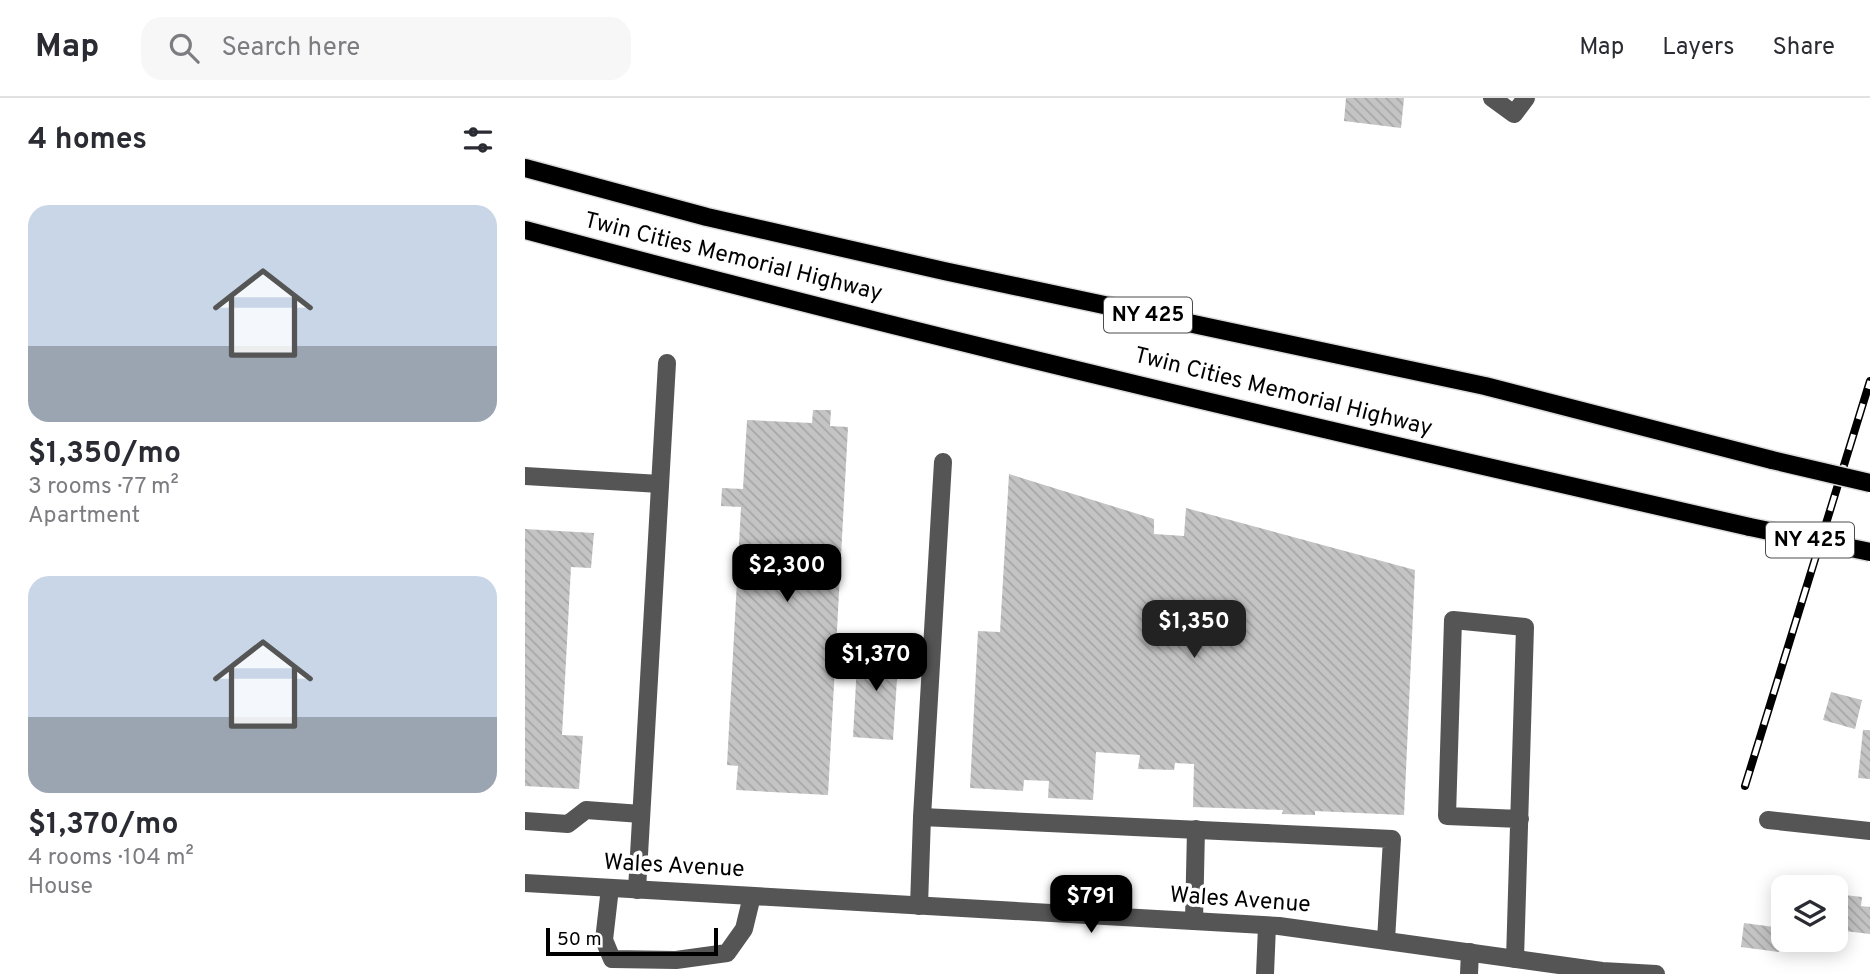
<!DOCTYPE html>
<meta charset="utf-8">
<style>
body{margin:0;font-family:Overpass,sans-serif;background:#f7f7f7;color:#2b2b33;height:100vh;display:flex;flex-direction:column;font-size:26px;white-space:nowrap}
*{box-sizing:border-box;margin:0}
p{font-size:23px;color:#7c7c81}
.icon{flex:none;width:38px;height:38px;fill:none;stroke:currentColor;stroke-width:2;stroke-linecap:round;stroke-linejoin:round}
.map{position:relative;flex:1;overflow:hidden}
.details{display:flex;flex-direction:column;background:#fff;width:525px}
.details>*{flex:none}
.buttons{position:absolute;left:1246px;top:777px;display:grid;gap:14px}
.buttons a{display:grid;place-items:center;width:77px;height:77px;border-radius:14px;background:#fff;box-shadow:0 4px 18px #0003;font-size:35px}
.scale{position:absolute;left:21px;bottom:18px;width:172px;box-sizing:border-box;padding-left:7px;border:4px solid #000;border-top:0;font-size:19px;line-height:24px;white-space:nowrap;color:#000;-webkit-text-stroke:5px #fff;paint-order:stroke}
.price{position:absolute;translate:-50% -60px;padding:0 16px;border-radius:14px;background:#000;color:#fff;font-size:23px;line-height:46px;filter:drop-shadow(0 2px 4px #0008)}
.price::after{content:'';position:absolute;left:50%;top:42px;width:21px;height:16px;margin-left:-10px;background:inherit;clip-path:polygon(0 0,100% 0,50% 100%)}
.price.on{background:#222;color:#fff}
ul{padding:0;list-style:none}
li{display:grid;align-content:center;gap:14px;height:371px;padding:0 28px}
li span{display:grid;place-items:center;height:217px;border-radius:21px;color:#555}
li>.icon{margin-inline-start:auto}
span .icon{width:126px;height:126px;fill:#fffc;stroke-width:1}
li b{font-size:30px}
h2{display:flex;justify-content:space-between;align-items:center;height:84px;padding:0 28px;font-size:30px}
header{display:flex;align-items:center;gap:42px;box-sizing:border-box;height:98px;padding:0 35px;background:#fff;border-bottom:2px solid #e1e1e2}
header strong{font-size:33px}
nav{display:flex;gap:38px;margin-inline-start:auto;font-size:24px}
.search{width:490px;height:63px;background:#f7f7f7;display:flex;align-items:center;gap:18px;box-sizing:border-box;padding:0 24px;border-radius:21px;color:#7c7c81;font-size:26px}
main{display:flex;flex:1;min-height:0}
.map>svg:first-child{display:block}
.building{fill:url(#building-back-hatch)}
.lines{fill:none;stroke-linecap:round;stroke-linejoin:round}
.major-casing{stroke:#dbdbdb;stroke-width:21}
.minor{stroke:#555;stroke-width:18}
.major{stroke:#000;stroke-width:18}
.rail-casing{stroke:#000;stroke-width:8}
.rail{stroke:#fff;stroke-width:5;stroke-dasharray:16;stroke-linecap:butt}
.major-bridge-casing{stroke:#dbdbdb;stroke-width:21;stroke-linecap:butt}
.major-bridge{stroke:#000;stroke-width:18}
.labels{text-anchor:middle;dominant-baseline:central;stroke-width:7;stroke-linejoin:round;paint-order:stroke}
.shield{fill:#fff;stroke:#4c4c4c;stroke-width:2}
.shield-label{font-size:21px;font-weight:bold;fill:#000}
.street-label{font-size:23px;fill:#000;stroke:#fff}
</style>
<header>
<strong>Map</strong>
<div class="search"><svg class="icon" aria-label="search" viewBox="0 0 24 24"><circle cx="10" cy="10" r="6"/><path d="M15 15l6 6"/></svg>Search here</div>
<nav><a>Map</a><a>Layers</a><a>Share</a></nav>
</header>
<main>
<section class="details">
<h2>4 homes<svg class="icon" aria-label="filters" viewBox="0 0 24 24"><path d="M4 7h16M4 17h16"/><circle cx="9" cy="7" r="2"/><circle cx="15" cy="17" r="2"/></svg></h2>
<ul>
<li><span style="background:linear-gradient(#c9d6e8 65%,#9aa5b1 0)"><svg class="icon" aria-label="home" viewBox="0 0 24 24"><path d="M3 11l9-7 9 7M6 9v11h12V9"/></svg></span><div><b>$1,350/mo</b><p>3 rooms · 77 m²</p><p>Apartment</p></div></li>
<li><span style="background:linear-gradient(#c9d6e8 65%,#9aa5b1 0)"><svg class="icon" aria-label="home" viewBox="0 0 24 24"><path d="M3 11l9-7 9 7M6 9v11h12V9"/></svg></span><div><b>$1,370/mo</b><p>4 rooms · 104 m²</p><p>House</p></div></li>
</ul>
</section>
<div class="map">
<svg width="1345" height="876" viewBox="0 0 1345 876">
<defs>
<pattern id="building-back-hatch" width="6" height="6" patternUnits="userSpaceOnUse" patternTransform="scale(1.75)"><rect width="6" height="6" fill="#c4c4c4"/><path d="M-1 5l2 2M0 0l6 6M5-1l2 2" fill="none" stroke="#a7a7a7"/></pattern>
</defs>
<rect width="100%" height="100%" fill="#fff"/>
<g class="building">
<polygon points="821,0 879,0 876,30 819,23"/>
<polygon points="288,312 306,312 305,328 323,329 303,697 211,692 213,668 202,667 216,409 196,408 197,390 218,391 222,322 287,325"/>
<polygon points="484,376 629,421 629,436 659,438 661,410 890,472 879,717 790,713 790,717 757,716 758,712 668,709 669,666 650,665 649,672 613,671 615,657 571,654 568,702 523,700 524,683 499,682 498,693 445,690 453,533 475,534"/>
<polygon points="0,431 69,435 66,470 46,469 37,637 58,638 54,691 0,688"/>
<polygon points="333,548 374,550 368,642 328,639"/>
<polygon points="1306,594 1337,602 1330,631 1298,622"/>
<polygon points="1338,632 1345,632 1345,681 1333,680"/>
<polygon points="1311,796 1337,799 1336,808 1345,809 1345,836 1311,832"/>
<polygon points="1219,825 1257,830 1254,854 1216,849"/>
</g>
<g class="lines">
<defs>
<g id="major">
<polyline points="0,70 182,119 419,173 960,288 1247,362"/>
<path d="M 0,132 C 406,241 816,336 1225,429"/>
</g>
</defs>
<use href="#major" class="major-casing"/>
<g class="minor">
<polyline points="967,0 989,16 1001,0"/>
<polyline points="0,378 135,386"/>
<polyline points="397,719 418,364"/>
<polyline points="1243,722 1345,733"/>
<polyline points="0,723 43,726 61,712 116,716"/>
<polyline points="0,785 754,828 1077,873 1131,876"/>
<polyline points="85,790 79,842 87,861 151,862 202,855 219,831 227,798"/>
<polyline points="112,792 142,265"/>
<polyline points="394,808 397,719 867,741 861,842"/>
<polyline points="669,823 671,731"/>
<polyline points="990,861 1000,529 928,522 922,718 995,721"/>
<polyline points="740,876 742,828"/>
<polyline points="944,876 945,854"/>
</g>
<use href="#major" class="major"/>
<defs>
<polyline id="rail" points="1220,688 1345,283"/>
</defs>
<use href="#rail" class="rail-casing"/>
<use href="#rail" class="rail"/>
<defs>
<g id="major-bridge">
<polyline points="1247,362 1345,385"/>
<polyline points="1225,429 1345,454"/>
</g>
</defs>
<use href="#major-bridge" class="major-bridge-casing"/>
<use href="#major-bridge" class="major-bridge"/>
</g>
<g class="labels">
<g class="shield">
<rect x="579" y="199.5" width="88" height="35" rx="5"/>
<rect x="1241" y="424.5" width="88" height="35" rx="5"/>
</g>
<g class="shield-label">
<text x="623" y="217">NY 425</text>
<text x="1285" y="442">NY 425</text>
</g>
<g class="street-label">
<text transform="translate(208 160) rotate(14)">Twin Cities Memorial Highway</text>
<text transform="translate(758 295) rotate(14)">Twin Cities Memorial Highway</text>
<text transform="translate(149 769) rotate(3)">Wales Avenue</text>
<text transform="translate(715 803) rotate(4)">Wales Avenue</text>
</g>
</g>
</svg>
<div class="buttons">
<a><svg class="icon" aria-label="layers" viewBox="0 0 24 24"><path d="M12 4l9 5-9 5-9-5zM3 14l9 5 9-5"/></svg></a>
</div>
<div class="scale">50 m</div>
<b class="price" style="left:262px;top:506px">$2,300</b>
<b class="price on" style="left:669px;top:562px">$1,350</b>
<b class="price" style="left:351px;top:595px">$1,370</b>
<b class="price" style="left:566px;top:837px">$791</b>
</div>
</main>
